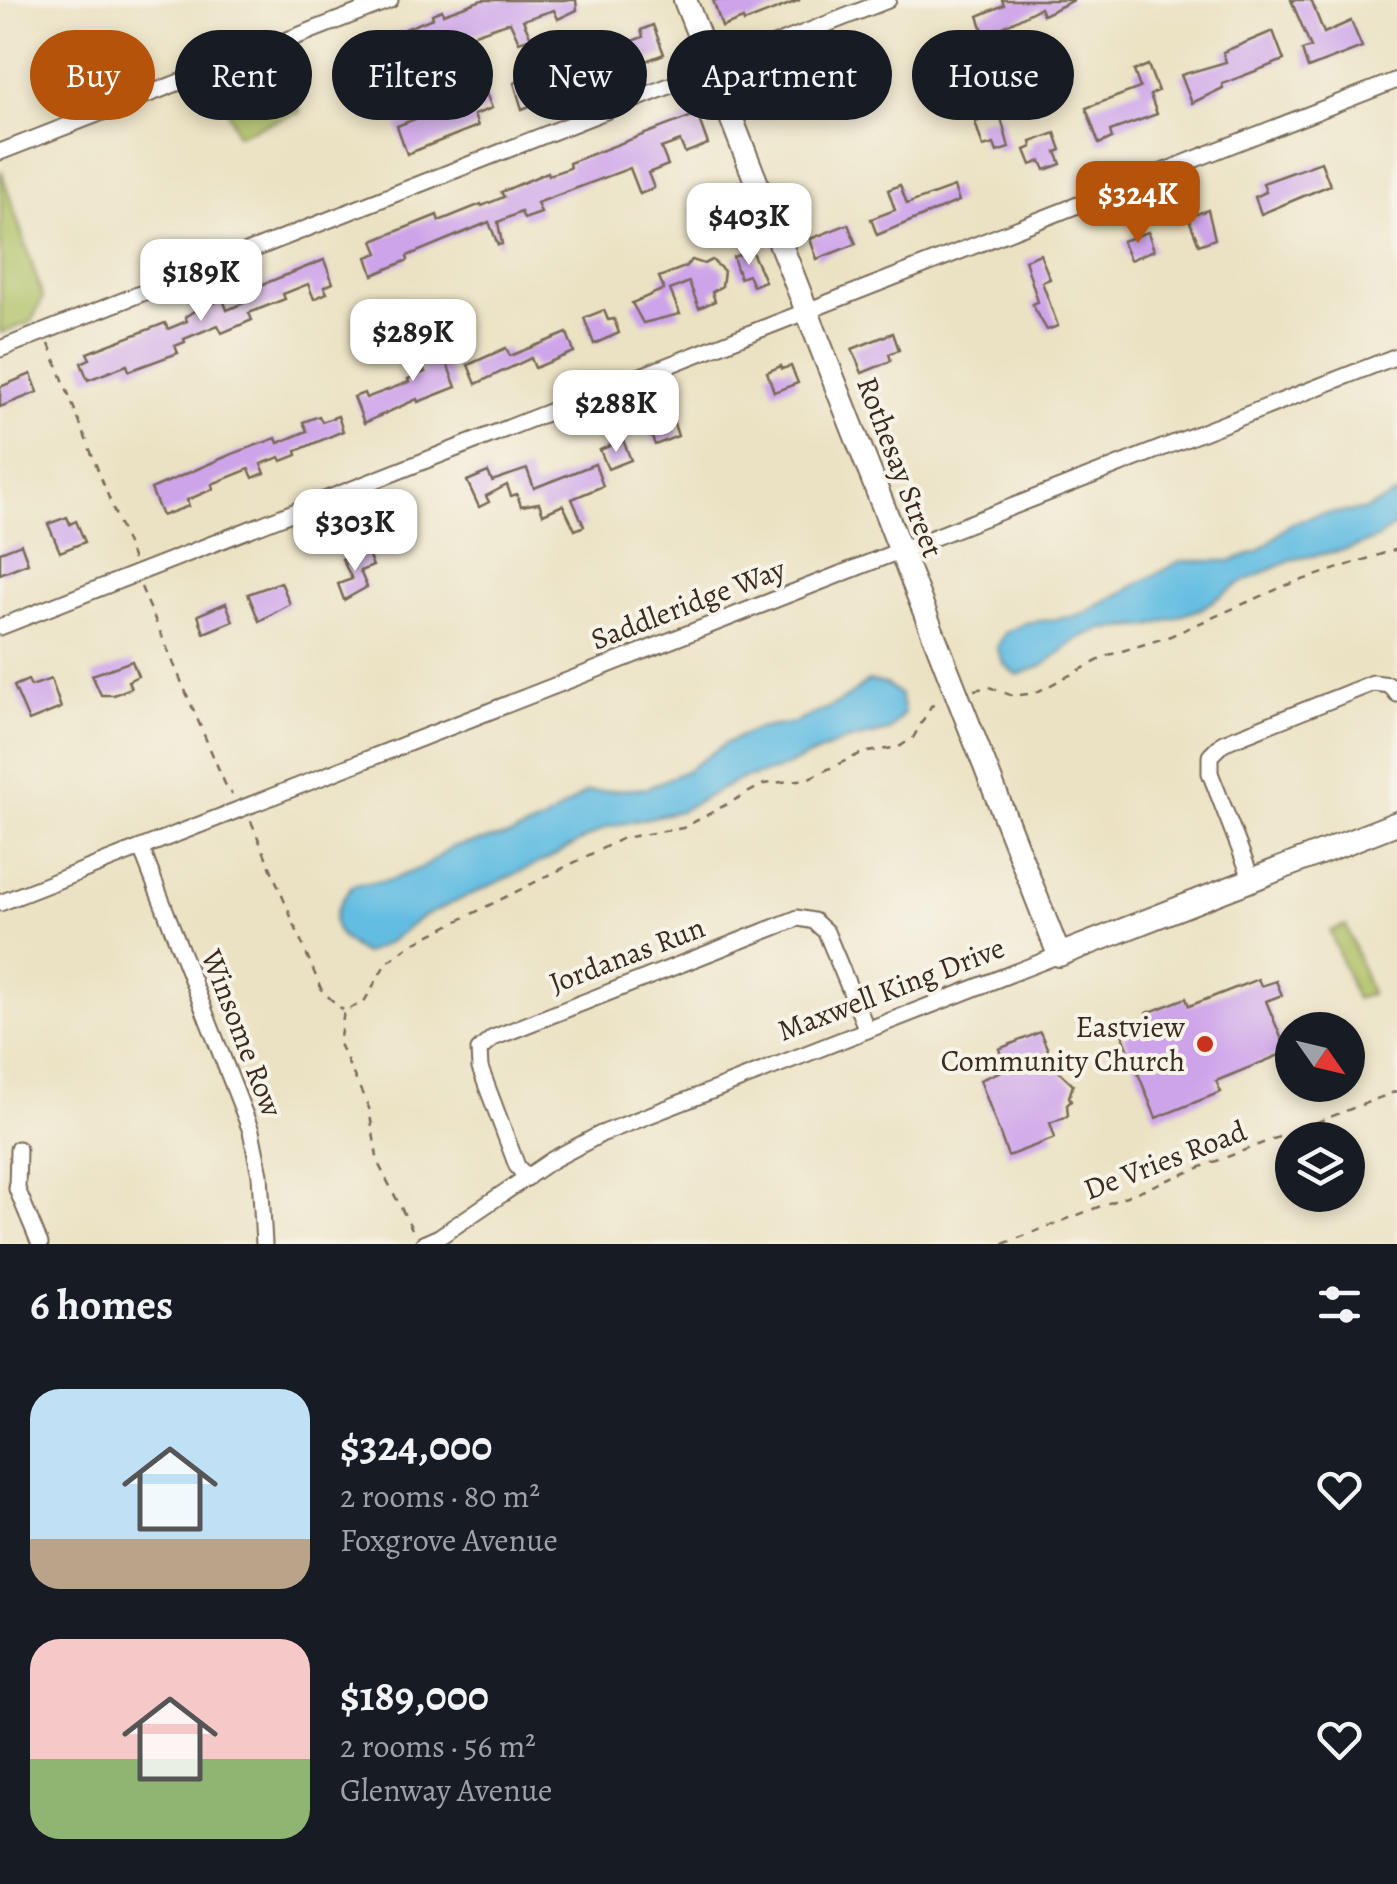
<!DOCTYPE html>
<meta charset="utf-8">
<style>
body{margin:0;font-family:Alegreya,serif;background:#242831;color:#f1f3f6;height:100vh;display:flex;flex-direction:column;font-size:38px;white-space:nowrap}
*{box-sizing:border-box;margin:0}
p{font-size:32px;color:#9ea1a6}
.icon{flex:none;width:55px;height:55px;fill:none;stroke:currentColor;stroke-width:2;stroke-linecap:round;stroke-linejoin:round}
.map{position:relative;height:1244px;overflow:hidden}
.side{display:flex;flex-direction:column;background:#171b24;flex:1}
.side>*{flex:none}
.hud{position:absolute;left:30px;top:30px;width:1338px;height:90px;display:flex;gap:20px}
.needle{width:65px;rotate:124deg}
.controls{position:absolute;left:1275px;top:1012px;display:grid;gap:20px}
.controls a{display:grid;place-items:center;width:90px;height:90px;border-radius:50%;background:#171b24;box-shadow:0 5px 15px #0003;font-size:50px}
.price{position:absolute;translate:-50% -85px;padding:0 22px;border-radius:20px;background:#fff;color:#222;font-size:32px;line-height:65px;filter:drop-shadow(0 2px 5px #0008)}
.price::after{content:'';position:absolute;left:50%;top:60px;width:30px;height:22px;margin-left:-15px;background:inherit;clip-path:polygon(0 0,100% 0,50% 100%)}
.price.selected{background:#b45309;color:#fff}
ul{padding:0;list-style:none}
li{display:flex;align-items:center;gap:30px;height:250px;padding:0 30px}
li span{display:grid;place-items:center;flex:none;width:280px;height:200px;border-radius:30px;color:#555}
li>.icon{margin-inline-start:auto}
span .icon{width:120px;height:120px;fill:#fffc;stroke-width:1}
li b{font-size:42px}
h2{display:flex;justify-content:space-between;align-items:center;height:120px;padding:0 30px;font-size:42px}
.tag{padding:0 35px;border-radius:45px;background:#171b24;box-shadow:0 5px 15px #0003;font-size:35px;line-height:90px}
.tag.selected{background:#b45309;color:#fff}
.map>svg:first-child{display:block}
.green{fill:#aec063;stroke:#747540;stroke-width:2.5}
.water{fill:#64bde2;stroke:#507480;stroke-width:2.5}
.building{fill:#cda3ea}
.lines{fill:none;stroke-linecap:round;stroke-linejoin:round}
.street-casing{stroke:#796a58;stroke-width:19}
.secondary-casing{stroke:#796a58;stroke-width:26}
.path{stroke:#796a58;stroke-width:2.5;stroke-dasharray:8 8;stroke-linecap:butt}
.street{stroke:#fff;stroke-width:15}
.secondary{stroke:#fff;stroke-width:22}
.poi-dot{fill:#c8321e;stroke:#f7f3e8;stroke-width:4}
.labels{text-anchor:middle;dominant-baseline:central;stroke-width:8;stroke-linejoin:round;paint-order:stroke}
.street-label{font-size:30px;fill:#3b2a1e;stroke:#f7f3e8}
.poi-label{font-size:30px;fill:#3b2a1e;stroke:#f7f3e8;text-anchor:end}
</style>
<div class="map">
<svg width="1397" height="1244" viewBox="0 0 1397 1244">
<rect width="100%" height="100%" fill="#f7f3e8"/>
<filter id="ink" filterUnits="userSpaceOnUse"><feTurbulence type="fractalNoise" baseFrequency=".01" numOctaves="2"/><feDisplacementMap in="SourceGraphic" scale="20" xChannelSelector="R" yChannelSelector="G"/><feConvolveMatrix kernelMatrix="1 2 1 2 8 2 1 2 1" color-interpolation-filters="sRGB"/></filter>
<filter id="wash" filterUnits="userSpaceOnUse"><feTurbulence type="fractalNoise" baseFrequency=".0048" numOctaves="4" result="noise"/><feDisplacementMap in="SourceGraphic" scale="40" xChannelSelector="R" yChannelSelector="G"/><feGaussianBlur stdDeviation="2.25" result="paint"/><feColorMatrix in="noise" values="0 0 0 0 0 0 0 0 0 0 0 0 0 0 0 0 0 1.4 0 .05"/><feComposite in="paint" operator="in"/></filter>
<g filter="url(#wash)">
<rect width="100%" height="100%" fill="#ebe2c3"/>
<g class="green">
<polygon points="286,74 300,112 237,135 223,96"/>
<polygon points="1,170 43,298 31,322 0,333"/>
<polygon points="1346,925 1371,994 1356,999 1330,931"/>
</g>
<g class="water">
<polygon points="1397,494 1397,524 1379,538 1350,549 1290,560 1241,583 1200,609 1151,626 1102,629 1079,638 1043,666 1017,675 1004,664 997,648 1004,634 1025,623 1079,616 1180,561 1230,561 1259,551 1290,524 1320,514 1365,510"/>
<path d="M 868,681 L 886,684 L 900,695 L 904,713 L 889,731 L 842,742 L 777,770 L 741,779 L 680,811 L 607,827 L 550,858 L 422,917 L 389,942 L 364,954 C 327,932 327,918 353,885 L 391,880 L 426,866 L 452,847 L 511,835 L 543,822 L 586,792 L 647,788 L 686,771 L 726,743 L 756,729 L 794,723 L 841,702 Z"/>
</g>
<g id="blocks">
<g class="building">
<polygon points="482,0 576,0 577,10 558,19 554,10 523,20 531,38 519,42 510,22 427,50 429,54 386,72 384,67 374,71 365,49 373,45 372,42 433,18 432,14 442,10 443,14"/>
<polygon points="713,0 800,0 744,22 743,19 722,27"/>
<polygon points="1002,0 1074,0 1043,15 1040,8 985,36 978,16 1004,5"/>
<polygon points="1291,0 1311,0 1324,33 1351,21 1362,47 1308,68 1302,50 1311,47"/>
<polygon points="653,25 664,54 522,109 514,83 530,76 533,83 597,60 596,54 643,37 641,30"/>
<polygon points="1273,31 1284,60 1222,84 1223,88 1192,103 1181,75 1226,62 1223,52"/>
<polygon points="871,45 884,76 871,81 851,71 858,90 844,97 841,89 827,94 820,105 801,110 799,105 762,119 754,98 762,95 760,89 835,60 838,64 856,58 857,51"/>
<polygon points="1148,65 1158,91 1150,95 1157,114 1110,131 1112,138 1099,144 1086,108 1140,88 1134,71"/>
<polygon points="455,74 463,96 484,88 492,108 474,115 478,126 407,154 397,126 453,104 444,77"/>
<polygon points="697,114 708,144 685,153 680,141 661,148 668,165 648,173 654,188 640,194 630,168 537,203 541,213 524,219 521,212 498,222 502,244 498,245 489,222 407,256 408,260 373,275 367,257 378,253 373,241 437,215 439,221 481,204 482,206 504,197 501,192 548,172 549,175 570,168 569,163"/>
<polygon points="1000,114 1009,148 997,152 994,144 983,147 975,122"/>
<polygon points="1055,133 1061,150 1056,152 1061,164 1045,170 1041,161 1031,165 1025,150 1032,147 1031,142"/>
<polygon points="1321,162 1330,185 1261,214 1255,197 1266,192 1263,183"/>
<polygon points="900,185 907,204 954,187 959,201 877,235 871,219 895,210 888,190"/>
<polygon points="1208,210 1215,239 1199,245 1188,217"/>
<polygon points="848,224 856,244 817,259 810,239"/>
<polygon points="1148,232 1154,250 1130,260 1122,241"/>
<polygon points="751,250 765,281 753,286 748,275 740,278 733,257"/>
<polygon points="1040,254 1050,279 1042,282 1058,326 1047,330 1032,304 1038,302 1025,260"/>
<polygon points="324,260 333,283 324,287 327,293 314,299 308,284 283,294 285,299 249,313 252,320 222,333 218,325 184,339 185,342 175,346 178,353 129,371 127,365 88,380 81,363 90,359 87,353 165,323 168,329 187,321 185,317 194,311 223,299 227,310 251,300 249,295 258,291 256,287"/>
<polygon points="692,260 704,264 712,260 724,271 722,286 712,292 715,301 699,308 689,282 670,290 680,314 643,323 632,303 664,289 659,277 685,267"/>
<polygon points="604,310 608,320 614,319 619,333 594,344 584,318"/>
<polygon points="442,327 451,347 442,351 456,387 418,402 417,399 364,423 354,397 364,393 366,398 409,382 408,379 425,372 422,367 434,363 425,340 434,337 432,332"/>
<polygon points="567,333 574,352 535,368 531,358 476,384 468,365 506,348 510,356"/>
<polygon points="893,333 899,350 889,354 891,361 862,373 852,349"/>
<polygon points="781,366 782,369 791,366 798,383 774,392 767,372"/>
<polygon points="31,374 38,392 0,407 0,387"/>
<polygon points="319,416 322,422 338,416 343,431 296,451 297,455 282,461 280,457 261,464 265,473 253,478 249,469 212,484 213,489 187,500 189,506 162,516 151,489 232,454 276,438 278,443 307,431 303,422"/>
<polygon points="660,417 661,421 672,417 678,436 655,445 646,422"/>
<polygon points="623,440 631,460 608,469 600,450"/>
<polygon points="595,464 603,486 572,499 584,526 575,530 563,505 543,514 539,503 521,506 517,494 511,496 507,485 486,496 489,502 479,507 467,481 488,472 492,481 527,469 534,488"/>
<polygon points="67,517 70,524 76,521 85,542 60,552 48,524"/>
<polygon points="21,544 28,563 0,574 0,552"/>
<polygon points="366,549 373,566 360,571 367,587 344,600 338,584 352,579 342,559"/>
<polygon points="281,582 290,604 259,621 248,594"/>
<polygon points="226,603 233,621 204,633 198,615"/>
<polygon points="132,661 138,676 128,681 131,688 114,695 101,695 92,675"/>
<polygon points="51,679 61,708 29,721 14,686 28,680 31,686"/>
<polygon points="1258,979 1261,986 1276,981 1282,995 1266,1001 1287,1052 1216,1081 1221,1092 1156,1118 1123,1036 1151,1025 1147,1013 1186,998 1189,1006"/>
<polygon points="1040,1032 1057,1070 1073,1085 1069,1097 1071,1101 1067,1105 1068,1116 1050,1123 1055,1138 1008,1156 980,1080 1006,1069 999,1049"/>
</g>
</g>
</g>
<g filter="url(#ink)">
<use href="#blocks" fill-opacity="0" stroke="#796a58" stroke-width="2.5"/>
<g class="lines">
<defs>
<g id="street">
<polyline points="0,152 390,0"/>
<polyline points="0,349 888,0"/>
<polyline points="0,627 1397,80"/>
<polyline points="141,848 251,1131 260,1175 264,1244"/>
<polyline points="1252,880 1210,773 1210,756 1223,743 1373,683 1390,685 1397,694"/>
<polyline points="0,903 1397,356"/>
<polyline points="18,1149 17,1189 40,1244"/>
<polyline points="527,1178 517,1166 480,1068 479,1050 493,1038 798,918 814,921 826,932 867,1030"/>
<polyline points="423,1244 439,1237 552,1160 601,1134 1059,955"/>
</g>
<polyline id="secondary" points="685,0 1059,955 1397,823"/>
</defs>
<use href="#street" class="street-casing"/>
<use href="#secondary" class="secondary-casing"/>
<g class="path">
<polyline points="49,344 133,560"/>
<polyline points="141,587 225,784 232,794"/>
<polyline points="974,690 989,687 1013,696 1035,693 1109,655 1168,637 1287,585 1397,549"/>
<polyline points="251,821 322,991 343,1010"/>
<polyline points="412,1229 378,1163 369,1108 339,1044 344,1011 364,1002 386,963 410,945 623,838 683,828 764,784 807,779 862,753 899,747 913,738 931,706 939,703"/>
<polyline points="1003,1244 1397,1091"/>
</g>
<use href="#street" class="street"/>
<use href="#secondary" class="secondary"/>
</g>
</g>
<circle class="poi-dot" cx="1205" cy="1044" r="10"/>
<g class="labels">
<g class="street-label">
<text transform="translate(900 467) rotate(69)">Rothesay Street</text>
<text transform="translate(688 604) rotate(-21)">Saddleridge Way</text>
<text transform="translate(627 955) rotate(-21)">Jordanas Run</text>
<text transform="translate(891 989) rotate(-21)">Maxwell King Drive</text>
<text transform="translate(242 1033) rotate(69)">Winsome Row</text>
<text transform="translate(1165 1160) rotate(-21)">De Vries Road</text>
</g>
<g class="poi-label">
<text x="1185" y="1027">Eastview<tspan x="1185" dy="34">Community Church</tspan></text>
</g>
</g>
</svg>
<div class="controls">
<a><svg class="needle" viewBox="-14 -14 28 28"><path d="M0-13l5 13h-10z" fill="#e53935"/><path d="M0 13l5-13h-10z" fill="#9ea1a6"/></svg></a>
<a><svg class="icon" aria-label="layers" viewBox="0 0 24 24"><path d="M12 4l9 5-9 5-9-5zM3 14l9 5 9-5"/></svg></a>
</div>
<b class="price selected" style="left:1138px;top:246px">$324K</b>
<b class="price" style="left:749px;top:268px">$403K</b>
<b class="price" style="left:201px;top:324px">$189K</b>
<b class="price" style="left:413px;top:384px">$289K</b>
<b class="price" style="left:616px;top:455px">$288K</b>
<b class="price" style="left:355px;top:574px">$303K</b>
<div class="hud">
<a class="tag selected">Buy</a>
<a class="tag">Rent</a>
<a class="tag">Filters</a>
<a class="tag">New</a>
<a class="tag">Apartment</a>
<a class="tag">House</a>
</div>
</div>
<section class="side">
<h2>6 homes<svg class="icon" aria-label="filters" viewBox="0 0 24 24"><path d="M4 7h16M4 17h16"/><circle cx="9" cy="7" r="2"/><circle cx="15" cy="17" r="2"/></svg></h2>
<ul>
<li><span style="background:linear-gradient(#bfe0f5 75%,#b9a48a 0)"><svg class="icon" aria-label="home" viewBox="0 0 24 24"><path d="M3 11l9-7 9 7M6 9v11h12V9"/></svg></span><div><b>$324,000</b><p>2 rooms · 80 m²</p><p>Foxgrove Avenue</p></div><svg class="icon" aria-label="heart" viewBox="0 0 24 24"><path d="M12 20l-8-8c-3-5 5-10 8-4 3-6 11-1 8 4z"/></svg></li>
<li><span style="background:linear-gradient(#f6c9c9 60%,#8fb573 0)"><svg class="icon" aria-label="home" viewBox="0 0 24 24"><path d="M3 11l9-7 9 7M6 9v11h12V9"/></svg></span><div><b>$189,000</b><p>2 rooms · 56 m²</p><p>Glenway Avenue</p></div><svg class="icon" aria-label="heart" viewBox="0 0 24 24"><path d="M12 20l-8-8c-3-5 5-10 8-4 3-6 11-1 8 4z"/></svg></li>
</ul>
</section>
